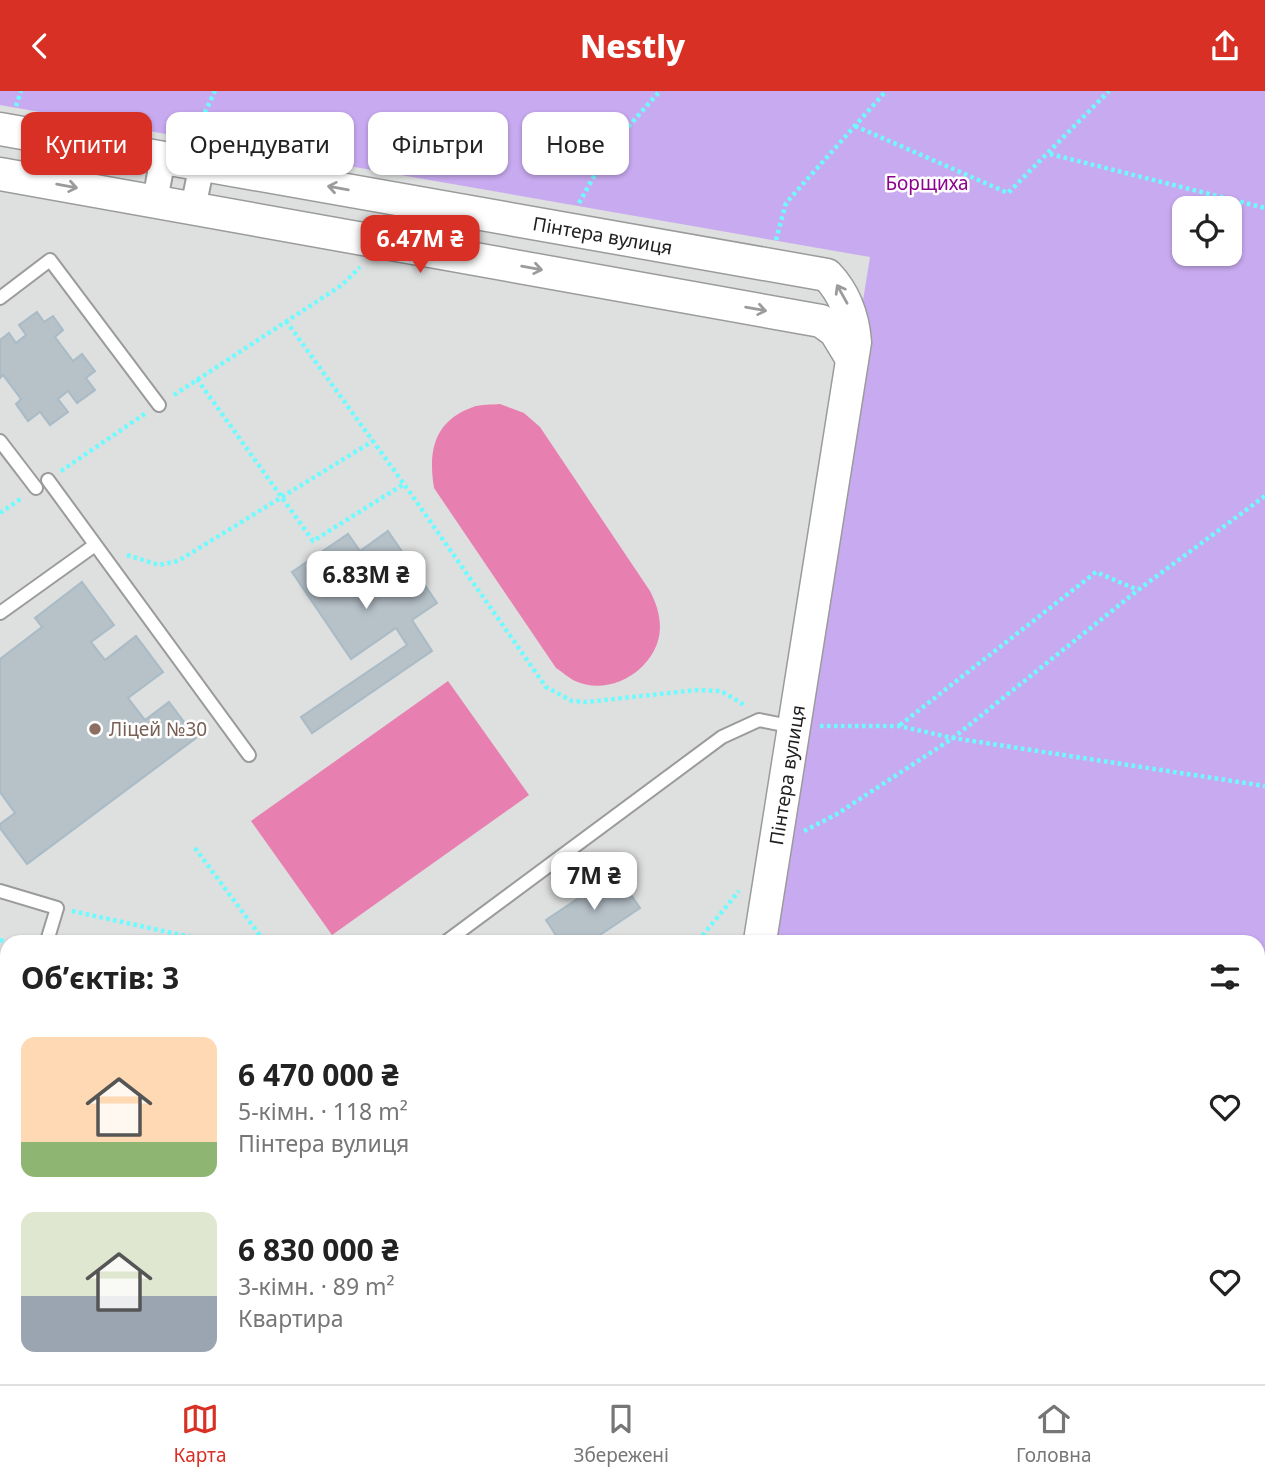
<!DOCTYPE html>
<html lang="uk">
<meta charset="utf-8">
<style>
body{margin:0;font-family:"Noto Sans",sans-serif;background:#f6f6f6;color:#222;height:100vh;display:flex;flex-direction:column;font-size:26px;white-space:nowrap}
*{box-sizing:border-box;margin:0}
p{font-size:23px;color:#767676}
.icon{flex:none;width:38px;height:38px;fill:none;stroke:currentColor;stroke-width:2;stroke-linecap:round;stroke-linejoin:round}
.map{position:relative;flex:1;overflow:hidden}
.panel{position:absolute;left:0px;top:844px;width:1265px;height:450px;display:flex;flex-direction:column;background:#fff;border-radius:21px 21px 0 0;box-shadow:0 2px 5px #0004}
.panel>*{flex:none}
.banner{position:absolute;left:21px;top:21px;width:700px;height:63px;display:flex;gap:14px}
.tools{position:absolute;left:1172px;top:105px;display:grid;gap:14px}
.tools a{display:grid;place-items:center;width:70px;height:70px;border-radius:14px;background:#fff;box-shadow:0 2px 5px #0004;font-size:35px}
.price{position:absolute;translate:-50% -60px;padding:0 16px;border-radius:14px;background:#fff;color:#222;font-size:23px;line-height:46px;filter:drop-shadow(0 2px 4px #0008)}
.price::after{content:'';position:absolute;left:50%;top:42px;width:21px;height:16px;margin-left:-10px;background:inherit;clip-path:polygon(0 0,100% 0,50% 100%)}
.price.current{background:#d93025;color:#fff}
ul{padding:0;list-style:none}
li{display:flex;align-items:center;gap:21px;height:175px;padding:0 21px}
li span{display:grid;place-items:center;flex:none;width:196px;height:140px;border-radius:14px;color:#555}
li>.icon{margin-inline-start:auto}
span .icon{width:84px;height:84px;fill:#fffc;stroke-width:1}
li b{font-size:30px}
h2{display:flex;justify-content:space-between;align-items:center;height:84px;padding:0 21px;font-size:30px}
.chip{padding:0 24px;border-radius:14px;background:#fff;box-shadow:0 2px 5px #0004;font-size:24px;line-height:63px}
.chip.current{background:#d93025;color:#fff}
header{display:flex;justify-content:space-between;align-items:center;height:91px;padding:0 21px;background:#d93025;color:#fff;font-size:32px;font-weight:800}
.tab-bar{display:flex;justify-content:space-around;align-items:center;height:98px;border-top:2px solid #e0e0e0;background:#fff;font-size:19px;color:#767676}
.tab-bar a{display:grid;justify-items:center;gap:4px}
.tab-bar .current{color:#d93025}
.map>svg:first-child{display:block}
.residential{fill:#dedfdf;fill-rule:evenodd}
.grass{fill:#c8aaf0;fill-rule:evenodd}
.pitch{fill:#e780b0}
.parking{fill:#e1e1e1}
.building{fill:#b6c1c8;stroke:#a8bbc6;stroke-width:2}
.lines{fill:none;stroke-linecap:round;stroke-linejoin:round}
.service-casing{stroke:#9b9b9b;stroke-width:16}
.minor-casing{stroke:#9b9b9b;stroke-width:28}
.tertiary-casing{stroke:#9b9b9b;stroke-width:35}
.path{stroke:#6cfcff;stroke-width:4.5;stroke-dasharray:3.5 3.5;stroke-linecap:butt}
.service{stroke:#fff;stroke-width:12}
.minor{stroke:#fff;stroke-width:24}
.tertiary{stroke:#fff;stroke-width:32}
.oneway{stroke:#9b9b9b}
.education-dot{fill:#8d6e63;stroke:#fff;stroke-width:2.5}
.labels{text-anchor:middle;dominant-baseline:central;stroke-width:5;stroke-linejoin:round;paint-order:stroke}
.park-label{font-size:19px;fill:#8d028d;stroke:#fff}
.street-label{font-size:19px;fill:#212121;stroke:#fff}
.education-label{font-size:19px;fill:#785e54;stroke:#fff;text-anchor:start}
</style>
<header><svg class="icon" aria-label="back" viewBox="0 0 24 24"><path d="M15 5l-7 7 7 7"/></svg>Nestly<svg class="icon" aria-label="share" viewBox="0 0 24 24"><path d="M12 15V3M7 8l5-5 5 5M5 13v7h14v-7"/></svg></header>
<div class="map">
<svg width="1265" height="1293" viewBox="0 0 1265 1293">
<rect width="100%" height="100%" fill="#e7ecf2"/>
<path class="residential" d="M 0,0 L 1265,0 L 1265,1293 L 0,1293 ZM 1185,117 L 1230,117 L 1230,163 L 1185,163 ZM 7,850 L 1258,850 L 1258,1286 L 7,1286 Z"/>
<path class="grass" d="M 0,0 L 1265,0 L 1265,1293 L 1010,1293 L 1011,1286 L 1258,1286 L 1258,850 L 760,850 L 870,166 L 0,14 ZM 1185,117 L 1230,117 L 1230,163 L 1185,163 Z"/>
<g class="pitch">
<path d="M 500,313 L 524,322 L 540,336 L 650,500 C 656,512 660,523 660,537 C 659,576 612,607 575,590 C 569,587 562,581 556,577 L 434,397 C 428,360 434,330 473,316 C 481,313 492,314 500,313 Z"/>
<polygon points="448,590 529,704 332,844 251,730"/>
</g>
<polygon class="parking" points="755,1286 989,1286 988,1293 754,1293"/>
<g class="building">
<polygon points="37,221 44,231 53,225 63,239 55,246 73,270 82,263 95,280 86,287 95,299 77,312 68,300 58,308 68,321 50,334 40,321 28,330 16,313 21,308 3,284 0,287 0,249 9,242 16,252 26,244 19,234"/>
<polygon points="388,440 437,512 412,529 432,560 312,642 301,626 407,554 396,537 351,568 292,481 348,443 360,460"/>
<polygon points="82,491 114,534 91,551 105,569 136,545 163,581 128,607 145,629 169,611 196,647 27,773 0,737 0,733 15,722 0,701 0,568 42,536 35,527"/>
<polygon points="616,782 640,817 591,850 551,850 557,846 546,829"/>
<polygon points="0,974 7,984 7,1003 0,1008"/>
<polygon points="214,1286 299,1286 290,1293 204,1293"/>
<polygon points="488,1286 549,1286 551,1289 545,1293 493,1293"/>
</g>
<g class="lines">
<defs>
<g id="service">
<polyline points="0,207 50,169 159,314"/>
<polyline points="0,350 36,397"/>
<polyline points="48,389 249,664"/>
<polyline points="0,522 95,454"/>
<polyline points="0,800 57,817 47,850"/>
<polyline points="447,850 722,646 759,629 794,636"/>
<polyline points="0,1040 7,1036"/>
<polyline points="350,1293 359,1286"/>
<polyline points="413,1293 416,1286"/>
</g>
<g id="minor">
<polyline points="155,110 163,66"/>
<polyline points="193,117 202,73"/>
</g>
<g id="tertiary">
<path id="s1" d="M 0,38 L 827,184 C 845,203 853,225 855,251 L 760,850"/>
<polyline points="0,83 821,230 835,240 852,268"/>
<polyline points="686,1293 687,1286"/>
</g>
</defs>
<use href="#service" class="service-casing"/>
<use href="#minor" class="minor-casing"/>
<use href="#tertiary" class="tertiary-casing"/>
<g class="path">
<polyline points="16,15 21,0"/>
<polyline points="855,35 1008,102 1109,0"/>
<polyline points="193,47 215,0"/>
<polyline points="1050,63 1265,117"/>
<polyline points="579,112 611,55 660,0"/>
<polyline points="776,149 786,112 886,0"/>
<polyline points="286,230 404,393 546,596 572,610 586,611 697,599 721,600 746,615"/>
<polyline points="197,288 313,450 404,393"/>
<polyline points="174,304 342,194 360,176"/>
<polyline points="61,380 146,322"/>
<polyline points="0,422 22,407"/>
<polyline points="127,464 159,474 178,470 373,350"/>
<polyline points="900,634 1096,481 1138,499"/>
<polyline points="820,635 899,635 953,647 1265,695"/>
<polyline points="804,740 837,723 953,647 1138,499 1265,405"/>
<polyline points="195,757 264,850"/>
<polyline points="72,820 209,850"/>
<polyline points="0,849 7,851"/>
<polyline points="698,850 739,800"/>
<polyline points="1258,1075 1265,1076"/>
</g>
<use href="#service" class="service"/>
<use href="#minor" class="minor"/>
<use href="#tertiary" class="tertiary"/>
</g>
<defs><path id="oneway-shaft" d="M-6 0H5M1.5-3L5.5 0L1.5 3" fill="none" stroke-width="1.6" stroke-linecap="round" stroke-linejoin="round" transform="scale(1.75)"/></defs>
<g class="oneway">
<use href="#oneway-shaft" transform="translate(67 95) rotate(10)"/>
<use href="#oneway-shaft" transform="translate(338 97) rotate(-170)"/>
<use href="#oneway-shaft" transform="translate(532 177) rotate(10)"/>
<use href="#oneway-shaft" transform="translate(842 203) rotate(-119)"/>
<use href="#oneway-shaft" transform="translate(756 218) rotate(10)"/>
</g>
<circle class="education-dot" cx="95" cy="638" r="7"/>
<g class="labels">
<g class="park-label">
<text x="927" y="92">Борщиха</text>
</g>
<g class="street-label">
<text stroke="none"><textPath href="#s1" startOffset="612">Пінтера вулиця</textPath></text>
<text transform="translate(787 684) rotate(-81)">Пінтера вулиця</text>
</g>
<g class="education-label">
<text x="109" y="638">Ліцей №30</text>
</g>
</g>
</svg>
<div class="tools">
<a><svg class="icon" aria-label="locate" viewBox="0 0 24 24"><circle cx="12" cy="12" r="6"/><path d="M12 2v4M12 18v4M2 12h4M18 12h4"/></svg></a>
</div>
<b class="price current" style="left:420px;top:184px">6.47M ₴</b>
<b class="price" style="left:366px;top:520px">6.83M ₴</b>
<b class="price" style="left:594px;top:821px">7M ₴</b>
<div class="banner">
<a class="chip current">Купити</a>
<a class="chip">Орендувати</a>
<a class="chip">Фільтри</a>
<a class="chip">Нове</a>
</div>
<section class="panel">
<h2>Об’єктів: 3<svg class="icon" aria-label="filters" viewBox="0 0 24 24"><path d="M4 7h16M4 17h16"/><circle cx="9" cy="7" r="2"/><circle cx="15" cy="17" r="2"/></svg></h2>
<ul>
<li><span style="background:linear-gradient(#ffd9b3 75%,#8fb573 0)"><svg class="icon" aria-label="home" viewBox="0 0 24 24"><path d="M3 11l9-7 9 7M6 9v11h12V9"/></svg></span><div><b>6 470 000 ₴</b><p>5-кімн. · 118 m²</p><p>Пінтера вулиця</p></div><svg class="icon" aria-label="heart" viewBox="0 0 24 24"><path d="M12 20l-8-8c-3-5 5-10 8-4 3-6 11-1 8 4z"/></svg></li>
<li><span style="background:linear-gradient(#dfe7d0 60%,#9aa5b1 0)"><svg class="icon" aria-label="home" viewBox="0 0 24 24"><path d="M3 11l9-7 9 7M6 9v11h12V9"/></svg></span><div><b>6 830 000 ₴</b><p>3-кімн. · 89 m²</p><p>Квартира</p></div><svg class="icon" aria-label="heart" viewBox="0 0 24 24"><path d="M12 20l-8-8c-3-5 5-10 8-4 3-6 11-1 8 4z"/></svg></li>
</ul>
</section>
</div>
<nav class="tab-bar">
<a class="current"><svg class="icon" aria-label="map" viewBox="0 0 24 24"><path d="M3 6l6-2 6 2 6-2v14l-6 2-6-2-6 2zM9 4v14M15 6v14"/></svg>Карта</a>
<a><svg class="icon" aria-label="saved" viewBox="0 0 24 24"><path d="M7 4h10v16l-5-4-5 4z"/></svg>Збережені</a>
<a><svg class="icon" aria-label="home" viewBox="0 0 24 24"><path d="M3 11l9-7 9 7M6 9v11h12V9"/></svg>Головна</a>
</nav>
